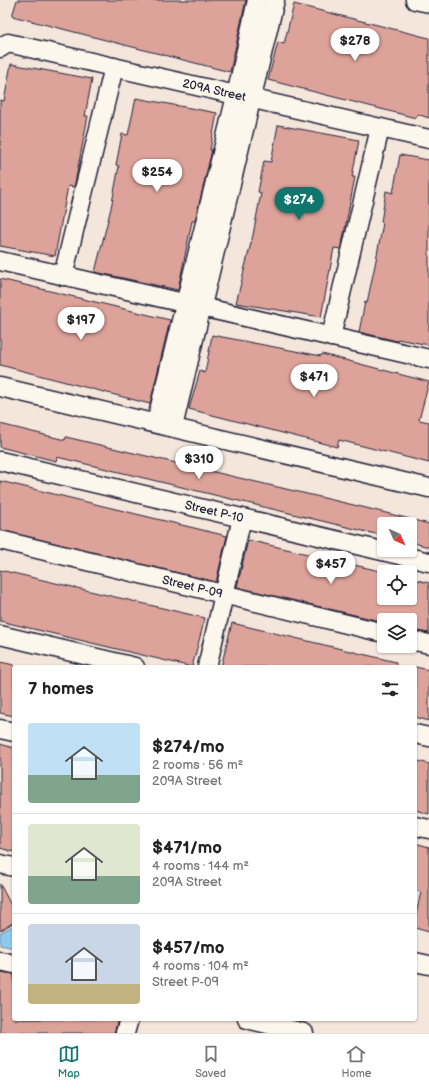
<!DOCTYPE html>
<meta charset="utf-8">
<style>
body{margin:0;font-family:"Balsamiq Sans",sans-serif;background:#f6f6f6;color:#222;height:100vh;display:flex;flex-direction:column;font-size:15px;white-space:nowrap}
*{box-sizing:border-box;margin:0}
p{font-size:13px;color:#767676}
.icon{flex:none;width:22px;height:22px;fill:none;stroke:currentColor;stroke-width:2;stroke-linecap:round;stroke-linejoin:round}
.map{position:relative;flex:1;overflow:hidden}
.side{position:absolute;left:12px;top:665px;width:405px;height:356px;display:flex;flex-direction:column;background:#fff;border-radius:4px;box-shadow:0 1px 3px #0004}
.side>*{flex:none}
.needle{width:26px;rotate:135deg}
.fabs{position:absolute;left:377px;top:517px;display:grid;gap:8px}
.fabs a{display:grid;place-items:center;width:40px;height:40px;border-radius:4px;background:#fff;box-shadow:0 1px 3px #0004;font-size:20px}
.price{position:absolute;translate:-50% -34px;padding:0 9px;border-radius:14px;background:#fff;color:#222;font-size:13px;line-height:26px;filter:drop-shadow(0 1px 2px #0008)}
.price::after{content:'';position:absolute;left:50%;top:24px;width:12px;height:9px;margin-left:-6px;background:inherit;clip-path:polygon(0 0,100% 0,50% 100%)}
.price.active{background:#0f766e;color:#fff}
ul{padding:0;list-style:none}
li{display:flex;align-items:center;gap:12px;height:100px;padding:0 16px}
li+li{border-top:1px solid #e0e0e0}
li span{display:grid;place-items:center;flex:none;width:112px;height:80px;border-radius:4px;color:#555}
li>.icon{margin-inline-start:auto}
span .icon{width:48px;height:48px;fill:#fffc;stroke-width:1}
li b{font-size:17px}
h2{display:flex;justify-content:space-between;align-items:center;height:48px;padding:0 16px;font-size:17px}
.tab-bar{display:flex;justify-content:space-around;align-items:center;height:56px;border-top:1px solid #e0e0e0;background:#fff;font-size:11px;color:#767676}
.tab-bar a{display:grid;justify-items:center;gap:2px}
.tab-bar .active{color:#0f766e}
.map>svg:first-child{display:block}
.water{fill:#8ecaee;stroke:#6387a6}
.building{fill:#dda39a;stroke:#22223b}
.lines{fill:none;stroke-linecap:round;stroke-linejoin:round}
.street-casing{stroke:#22223b;stroke-width:21}
.street{stroke:#fbf7ec;stroke-width:18}
.labels{text-anchor:middle;dominant-baseline:central;stroke-width:3;stroke-linejoin:round;paint-order:stroke}
.street-label{font-size:12px;fill:#22223b;stroke:#fbf7ec}
</style>
<div class="map">
<svg width="429" height="1033" viewBox="0 0 429 1033">
<rect width="100%" height="100%" fill="#f5e6dc"/>
<filter id="ink" filterUnits="userSpaceOnUse"><feTurbulence type="fractalNoise" baseFrequency=".025" numOctaves="2"/><feDisplacementMap in="SourceGraphic" scale="8" xChannelSelector="R" yChannelSelector="G"/><feConvolveMatrix kernelMatrix="1 2 1 2 8 2 1 2 1" color-interpolation-filters="sRGB"/></filter>
<g filter="url(#ink)">
<polygon class="water" points="14,925 14,948 0,945 0,933"/>
<g class="building">
<polygon points="17,0 246,0 230,72 12,16"/>
<polygon points="294,4 429,38 429,118 417,114 416,118 268,80 278,42 284,44"/>
<polygon points="11,64 92,79 85,116 88,116 75,183 74,187 68,186 55,256 0,246 0,100 4,101"/>
<polygon points="136,98 217,113 210,150 212,150 195,221 192,221 178,290 95,272 111,208 119,166 116,165 122,134 128,135"/>
<polygon points="278,125 359,140 352,177 355,177 341,249 334,248 321,317 236,303 253,235 261,193 258,192 264,161 271,162"/>
<polygon points="400,155 429,160 429,345 398,339 397,341 359,332 365,302 367,303 375,265 383,223 381,222 386,191 393,193"/>
<polygon points="0,279 170,320 150,404 0,365"/>
<polygon points="212,335 321,356 322,354 429,382 419,420 429,422 429,463 339,440 337,447 189,409 200,371 205,373"/>
<polygon points="0,424 65,440 66,437 362,507 410,519 409,524 384,524 384,536 57,457 56,461 0,447"/>
<polygon points="0,481 227,536 216,582 0,530"/>
<polygon points="410,519 429,524 429,547 410,542"/>
<polygon points="248,540 384,572 384,598 410,598 410,578 429,583 429,633 410,630 410,620 384,620 384,622 237,587"/>
<polygon points="0,570 205,618 192,667 0,621"/>
<polygon points="232,623 396,662 396,667 221,667"/>
<polygon points="0,662 14,665 14,716 0,713"/>
<polygon points="415,667 429,670 429,721 415,717"/>
<polygon points="0,744 14,748 14,852 0,848"/>
<polygon points="415,760 429,764 429,814 415,810"/>
<polygon points="415,843 429,847 429,932 415,928 415,919 421,892 415,890"/>
<polygon points="0,884 14,911 14,922 0,931"/>
<polygon points="0,972 14,974 14,1019 118,1019 114,1033 0,1033"/>
</g>
<g class="lines">
<defs>
<g id="street">
<polyline points="415,0 429,3"/>
<path id="s1" d="M 0,48 L 8,43 L 429,139"/>
<polyline points="0,261 429,359"/>
<polyline points="63,276 114,67"/>
<polyline points="331,337 380,128"/>
<polyline points="0,387 429,488"/>
<polyline points="156,423 236,96 257,0"/>
<polyline points="173,427 275,0"/>
<path id="s2" d="M 0,461 L 429,562"/>
<path id="s3" d="M 0,540 L 384,633"/>
<polyline points="0,635 135,667"/>
<polyline points="410,640 429,644"/>
<polyline points="207,667 242,518"/>
<polyline points="0,729 14,732"/>
<polyline points="415,734 429,737"/>
<polyline points="415,826 429,829"/>
<polyline points="0,864 14,867"/>
<polyline points="0,961 14,964"/>
<polyline points="415,962 429,965"/>
<polyline points="247,1019 304,1033"/>
<polyline points="125,1033 129,1019"/>
</g>
</defs>
<use href="#street" class="street-casing"/>
<use href="#street" class="street"/>
</g>
</g>
<g class="labels">
<g class="street-label">
<text stroke="none"><textPath href="#s1" startOffset="221">209A Street</textPath></text>
<text stroke="none"><textPath href="#s2" startOffset="220">Street P-10</textPath></text>
<text stroke="none"><textPath href="#s3" startOffset="198">Street P-09</textPath></text>
</g>
</g>
</svg>
<div class="fabs">
<a><svg class="needle" viewBox="-14 -14 28 28"><path d="M0-13l5 13h-10z" fill="#e53935"/><path d="M0 13l5-13h-10z" fill="#767676"/></svg></a>
<a><svg class="icon" aria-label="locate" viewBox="0 0 24 24"><circle cx="12" cy="12" r="6"/><path d="M12 2v4M12 18v4M2 12h4M18 12h4"/></svg></a>
<a><svg class="icon" aria-label="layers" viewBox="0 0 24 24"><path d="M12 4l9 5-9 5-9-5zM3 14l9 5 9-5"/></svg></a>
</div>
<b class="price" style="left:355px;top:62px">$278</b>
<b class="price" style="left:157px;top:193px">$254</b>
<b class="price active" style="left:299px;top:221px">$274</b>
<b class="price" style="left:81px;top:341px">$197</b>
<b class="price" style="left:314px;top:398px">$471</b>
<b class="price" style="left:199px;top:480px">$310</b>
<b class="price" style="left:331px;top:585px">$457</b>
<section class="side">
<h2>7 homes<svg class="icon" aria-label="filters" viewBox="0 0 24 24"><path d="M4 7h16M4 17h16"/><circle cx="9" cy="7" r="2"/><circle cx="15" cy="17" r="2"/></svg></h2>
<ul>
<li><span style="background:linear-gradient(#bfe0f5 65%,#7fa58c 0)"><svg class="icon" aria-label="home" viewBox="0 0 24 24"><path d="M3 11l9-7 9 7M6 9v11h12V9"/></svg></span><div><b>$274/mo</b><p>2 rooms · 56 m²</p><p>209A Street</p></div></li>
<li><span style="background:linear-gradient(#dfe7d0 65%,#7fa58c 0)"><svg class="icon" aria-label="home" viewBox="0 0 24 24"><path d="M3 11l9-7 9 7M6 9v11h12V9"/></svg></span><div><b>$471/mo</b><p>4 rooms · 144 m²</p><p>209A Street</p></div></li>
<li><span style="background:linear-gradient(#c9d6e8 75%,#c2b280 0)"><svg class="icon" aria-label="home" viewBox="0 0 24 24"><path d="M3 11l9-7 9 7M6 9v11h12V9"/></svg></span><div><b>$457/mo</b><p>4 rooms · 104 m²</p><p>Street P-09</p></div></li>
</ul>
</section>
</div>
<nav class="tab-bar">
<a class="active"><svg class="icon" aria-label="map" viewBox="0 0 24 24"><path d="M3 6l6-2 6 2 6-2v14l-6 2-6-2-6 2zM9 4v14M15 6v14"/></svg>Map</a>
<a><svg class="icon" aria-label="saved" viewBox="0 0 24 24"><path d="M7 4h10v16l-5-4-5 4z"/></svg>Saved</a>
<a><svg class="icon" aria-label="home" viewBox="0 0 24 24"><path d="M3 11l9-7 9 7M6 9v11h12V9"/></svg>Home</a>
</nav>
